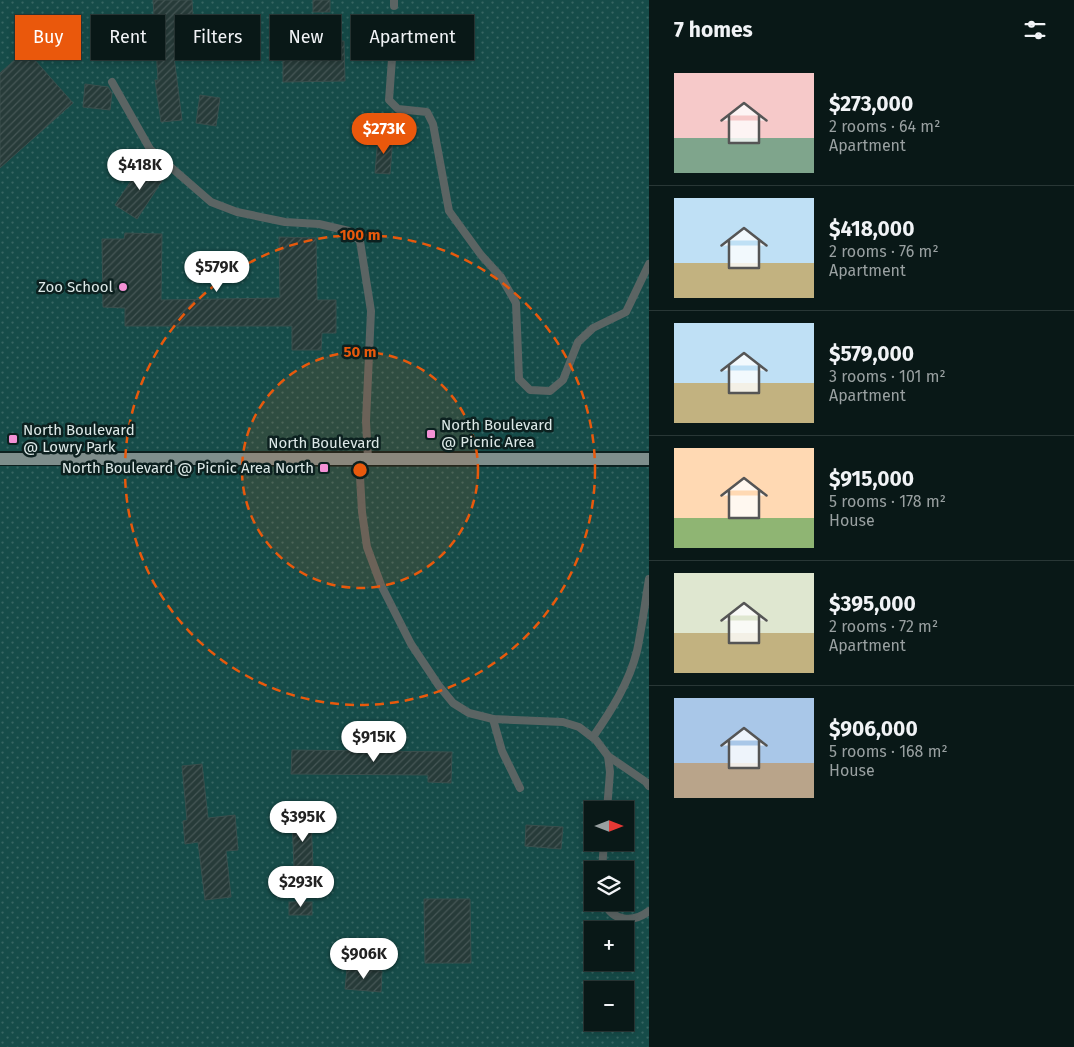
<!DOCTYPE html>
<meta charset="utf-8">
<style>
body{margin:0;font-family:"Fira Sans",sans-serif;background:#172524;color:#f1f3f6;height:100vh;display:flex;flex-direction:column;font-size:19px;white-space:nowrap}
*{box-sizing:border-box;margin:0}
p{font-size:16px;color:#99a0a1}
.icon{flex:none;width:28px;height:28px;fill:none;stroke:currentColor;stroke-width:2;stroke-linecap:round;stroke-linejoin:round}
.map{position:relative;flex:1;overflow:hidden}
.sheet{display:flex;flex-direction:column;background:#091817;width:425px}
.sheet>*{flex:none}
.top-card{position:absolute;left:15px;top:15px;width:475px;height:45px;display:flex;gap:10px}
.needle{width:32px;rotate:90deg}
.fabs{position:absolute;left:584px;top:801px;display:grid;gap:10px}
.fabs a{display:grid;place-items:center;width:50px;height:50px;border-radius:0px;background:#091817;box-shadow:0 2px 8px #0003,0 0 0 1px #293736;font-size:25px}
.price{position:absolute;translate:-50% -42px;padding:0 11px;border-radius:18px;background:#fff;color:#222;font-size:16px;line-height:32px;filter:drop-shadow(0 1px 2px #0008)}
.price::after{content:'';position:absolute;left:50%;top:30px;width:15px;height:11px;margin-left:-8px;background:inherit;clip-path:polygon(0 0,100% 0,50% 100%)}
.price.active{background:#ea580c;color:#fff}
ul{padding:0;list-style:none}
li{display:flex;align-items:center;gap:15px;height:125px;padding:0 25px}
li+li{border-top:1px solid #293736}
li span{display:grid;place-items:center;flex:none;width:140px;height:100px;border-radius:0px;color:#555}
li>.icon{margin-inline-start:auto}
span .icon{width:60px;height:60px;fill:#fffc;stroke-width:1}
li b{font-size:21px}
h2{display:flex;justify-content:space-between;align-items:center;height:60px;padding:0 25px;font-size:21px}
.chip{padding:0 18px;border-radius:0px;background:#091817;box-shadow:0 2px 8px #0003,0 0 0 1px #293736;font-size:18px;line-height:45px}
.chip.active{background:#ea580c;color:#fff}
main{display:flex;flex:1;min-height:0}
.map>svg:first-child{display:block}
.park{fill:url(#park-dots);fill-rule:evenodd}
.building{fill:url(#building-hatch);stroke:#3a4f4d}
.lines{fill:none;stroke-linecap:round;stroke-linejoin:round}
.lane{stroke:#5b6463;stroke-width:8}
.secondary{stroke:#7e8e8c;stroke-width:12}
.ring{fill:none;stroke:#e8590c;stroke-width:2.5;stroke-dasharray:9 6}
.poi-dot{fill:#f391d6;stroke:#0c201f;stroke-width:2}
.labels{text-anchor:middle;dominant-baseline:central;stroke-width:5;stroke-linejoin:round;paint-order:stroke}
.poi-label{font-size:15px;fill:#dce8e7;stroke:#0c201f;text-anchor:end}
.street-label{font-size:15px;fill:#dce8e7;stroke:#0c201f}
.centre{fill:#e8590c;stroke:#0c201f;stroke-width:2.5}
.ring-label{font-size:15px;text-anchor:middle;font-weight:bold;fill:#e8590c;stroke:#0c201f;stroke-width:5;stroke-linejoin:round;paint-order:stroke}
</style>
<main>
<div class="map">
<svg width="649" height="1047" viewBox="0 0 649 1047">
<defs>
<pattern id="park-dots" width="8" height="8" patternUnits="userSpaceOnUse" patternTransform="scale(1.25)"><rect width="8" height="8" fill="#164c49"/><path d="M2 2h.1M6 6h.1" fill="none" stroke="#376663" stroke-width="1.8" stroke-linecap="round"/></pattern>
<pattern id="building-hatch" width="6" height="6" patternUnits="userSpaceOnUse" patternTransform="scale(1.25)"><rect width="6" height="6" fill="#273b39"/><path d="M-1 1l2-2M0 6l6-6M5 7l2-2" fill="none" stroke="#465756"/></pattern>
</defs>
<rect width="100%" height="100%" fill="#0c201f"/>
<g class="park">
<rect x="0" y="0" width="649" height="451"/>
<path d="M 0,466 L 649,467 L 649,1047 L 0,1047 ZM 592,810 L 625,810 L 625,842 L 592,842 ZM 592,870 L 625,870 L 625,902 L 592,902 ZM 592,930 L 625,930 L 625,962 L 592,962 ZM 592,990 L 625,990 L 625,1022 L 592,1022 Z"/>
</g>
<g class="building">
<polygon points="153,0 192,0 195,54 174,57 182,120 161,122 155,80 158,80"/>
<rect x="313" y="0" width="17" height="12"/>
<polygon points="344,41 345,81 283,82 283,42"/>
<polygon points="26,50 73,103 0,168 0,73"/>
<polygon points="85,84 108,87 112,93 110,110 83,107"/>
<polygon points="200,95 220,98 216,126 196,123"/>
<polygon points="378,136 393,137 390,174 375,173"/>
<polygon points="142,164 164,178 137,219 115,205"/>
<polygon points="125,233 162,234 161,300 280,298 279,237 316,238 317,300 336,300 336,333 322,333 321,350 292,350 292,326 125,326 125,308 103,307 102,239 124,239"/>
<polygon points="292,750 452,752 451,783 428,782 428,775 291,774"/>
<polygon points="202,764 208,818 235,815 238,850 226,851 231,897 205,900 198,842 185,844 183,821 187,820 182,766"/>
<polygon points="311,819 313,866 294,866 292,820"/>
<polygon points="526,825 563,827 561,849 525,846"/>
<polygon points="424,899 470,899 471,963 425,963"/>
<rect x="289" y="902" width="23" height="13"/>
<polygon points="347,968 382,971 381,992 345,989"/>
</g>
<g class="lines">
<g class="lane">
<polyline points="394,0 394,6"/>
<polyline points="393,45 389,100 398,109 427,112 433,124 449,211 481,255 501,277 516,303 519,379 530,390 550,391 563,380 578,342 593,328 626,312 649,264"/>
<polyline points="112,82 150,149 211,202 237,212 285,222 319,224 349,231 360,241 371,311 366,421 368,459"/>
<polyline points="359,459 362,512 367,547 381,585 411,644 439,686 453,703 469,713 493,719 563,722 579,727 596,740 608,756 646,782 649,786"/>
<polyline points="493,719 502,751 520,788"/>
<path d="M 593,737 C 611,711 629,683 637,651 C 642,627 645,603 649,579"/>
<polyline points="607,810 610,772 608,756"/>
<polyline points="602,870 604,842"/>
<path d="M 604,902 C 613,922 633,923 649,911"/>
</g>
<polyline class="secondary" points="0,459 649,459"/>
</g>
<circle cx="360" cy="470" r="118" fill="#e8590c" fill-opacity=".12"/>
<g class="ring">
<circle cx="360" cy="470" r="118"/>
<circle cx="360" cy="470" r="235"/>
</g>
<g class="poi-dot">
<circle cx="123" cy="287" r="5"/>
<rect x="426" y="429" width="10" height="10" rx="2.5"/>
<rect x="8" y="434" width="10" height="10" rx="2.5"/>
<rect x="319" y="463" width="10" height="10" rx="2.5"/>
</g>
<g class="labels">
<g class="poi-label">
<text x="113" y="287">Zoo School</text>
<text x="441" y="425" text-anchor="start">North Boulevard<tspan x="441" dy="17">@ Picnic Area</tspan></text>
<text x="23" y="430" text-anchor="start">North Boulevard<tspan x="23" dy="17">@ Lowry Park</tspan></text>
<text x="314" y="468">North Boulevard @ Picnic Area North</text>
</g>
<g class="street-label">
<text x="324" y="443">North Boulevard</text>
</g>
</g>
<circle cx="360" cy="470" r="8" class="centre"/>
<g class="ring-label">
<text x="360" y="240">100 m</text>
<text x="360" y="357">50 m</text>
</g>
</svg>
<div class="fabs">
<a><svg class="needle" viewBox="-14 -14 28 28"><path d="M0-13l5 13h-10z" fill="#e53935"/><path d="M0 13l5-13h-10z" fill="#99a0a1"/></svg></a>
<a><svg class="icon" aria-label="layers" viewBox="0 0 24 24"><path d="M12 4l9 5-9 5-9-5zM3 14l9 5 9-5"/></svg></a>
<a>+</a>
<a>−</a>
</div>
<b class="price active" style="left:384px;top:155px">$273K</b>
<b class="price" style="left:140px;top:191px">$418K</b>
<b class="price" style="left:217px;top:293px">$579K</b>
<b class="price" style="left:374px;top:763px">$915K</b>
<b class="price" style="left:303px;top:843px">$395K</b>
<b class="price" style="left:301px;top:908px">$293K</b>
<b class="price" style="left:364px;top:980px">$906K</b>
<div class="top-card">
<a class="chip active">Buy</a>
<a class="chip">Rent</a>
<a class="chip">Filters</a>
<a class="chip">New</a>
<a class="chip">Apartment</a>
</div>
</div>
<section class="sheet">
<h2>7 homes<svg class="icon" aria-label="filters" viewBox="0 0 24 24"><path d="M4 7h16M4 17h16"/><circle cx="9" cy="7" r="2"/><circle cx="15" cy="17" r="2"/></svg></h2>
<ul>
<li><span style="background:linear-gradient(#f6c9c9 65%,#7fa58c 0)"><svg class="icon" aria-label="home" viewBox="0 0 24 24"><path d="M3 11l9-7 9 7M6 9v11h12V9"/></svg></span><div><b>$273,000</b><p>2 rooms · 64 m²</p><p>Apartment</p></div></li>
<li><span style="background:linear-gradient(#bfe0f5 65%,#c2b280 0)"><svg class="icon" aria-label="home" viewBox="0 0 24 24"><path d="M3 11l9-7 9 7M6 9v11h12V9"/></svg></span><div><b>$418,000</b><p>2 rooms · 76 m²</p><p>Apartment</p></div></li>
<li><span style="background:linear-gradient(#bfe0f5 60%,#c2b280 0)"><svg class="icon" aria-label="home" viewBox="0 0 24 24"><path d="M3 11l9-7 9 7M6 9v11h12V9"/></svg></span><div><b>$579,000</b><p>3 rooms · 101 m²</p><p>Apartment</p></div></li>
<li><span style="background:linear-gradient(#ffd9b3 70%,#8fb573 0)"><svg class="icon" aria-label="home" viewBox="0 0 24 24"><path d="M3 11l9-7 9 7M6 9v11h12V9"/></svg></span><div><b>$915,000</b><p>5 rooms · 178 m²</p><p>House</p></div></li>
<li><span style="background:linear-gradient(#dfe7d0 60%,#c2b280 0)"><svg class="icon" aria-label="home" viewBox="0 0 24 24"><path d="M3 11l9-7 9 7M6 9v11h12V9"/></svg></span><div><b>$395,000</b><p>2 rooms · 72 m²</p><p>Apartment</p></div></li>
<li><span style="background:linear-gradient(#a9c7e8 65%,#b9a48a 0)"><svg class="icon" aria-label="home" viewBox="0 0 24 24"><path d="M3 11l9-7 9 7M6 9v11h12V9"/></svg></span><div><b>$906,000</b><p>5 rooms · 168 m²</p><p>House</p></div></li>
</ul>
</section>
</main>
